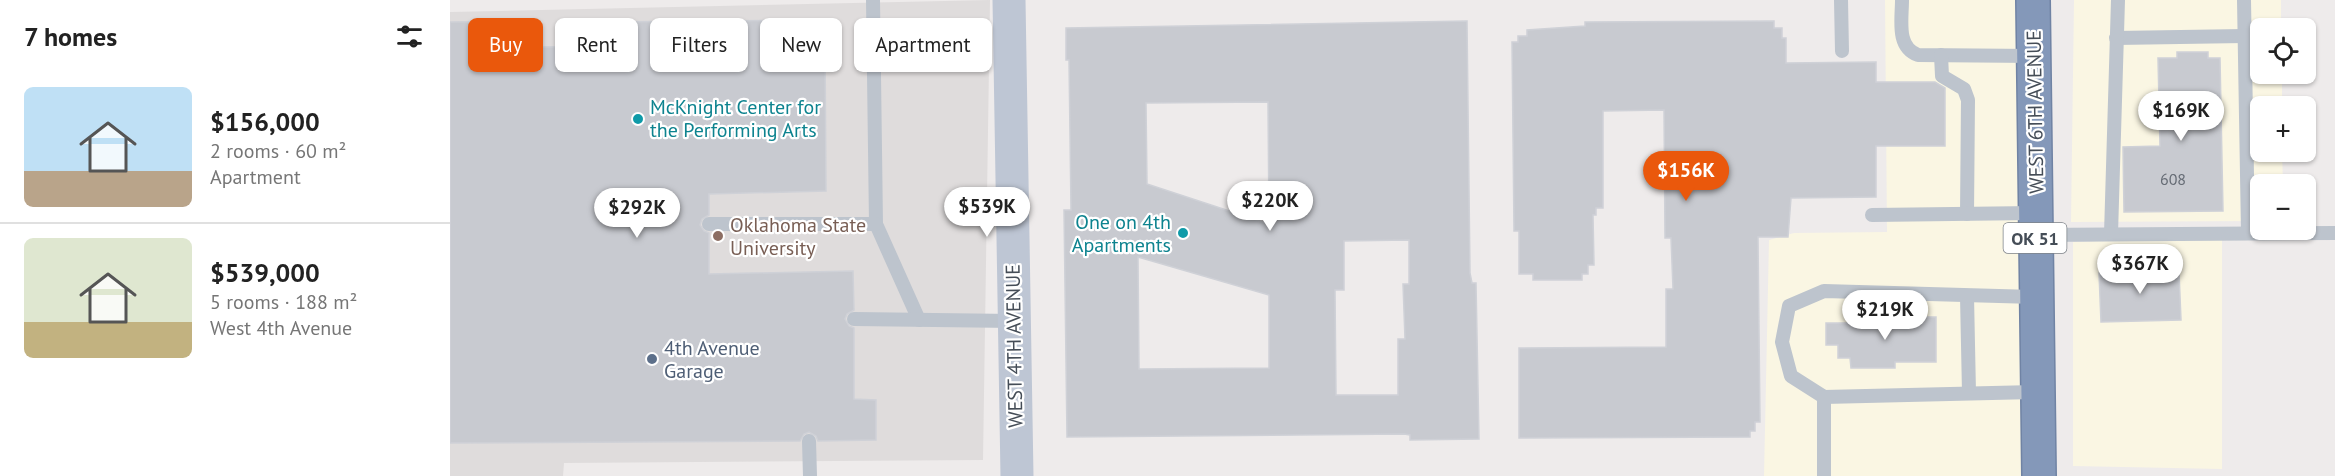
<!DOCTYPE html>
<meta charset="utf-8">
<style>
body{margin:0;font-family:"PT Sans",sans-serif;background:#f2f2f2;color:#222;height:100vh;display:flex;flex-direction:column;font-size:22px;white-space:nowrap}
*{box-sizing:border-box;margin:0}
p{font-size:20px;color:#767676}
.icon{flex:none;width:33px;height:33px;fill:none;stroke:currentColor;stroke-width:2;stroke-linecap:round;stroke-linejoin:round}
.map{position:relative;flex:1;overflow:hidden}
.sheet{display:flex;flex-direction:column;background:#fff;width:450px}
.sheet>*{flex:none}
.hud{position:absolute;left:18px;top:18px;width:570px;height:54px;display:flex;gap:12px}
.fabs{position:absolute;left:1800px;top:18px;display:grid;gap:12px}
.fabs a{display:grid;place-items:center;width:66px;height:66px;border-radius:9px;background:#fff;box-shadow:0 2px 4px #0004;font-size:30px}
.price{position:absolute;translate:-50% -51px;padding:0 14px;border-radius:21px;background:#fff;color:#222;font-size:20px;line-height:39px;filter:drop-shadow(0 2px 3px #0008)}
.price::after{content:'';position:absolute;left:50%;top:36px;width:18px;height:14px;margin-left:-9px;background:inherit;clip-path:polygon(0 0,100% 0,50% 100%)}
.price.selected{background:#ea580c;color:#fff}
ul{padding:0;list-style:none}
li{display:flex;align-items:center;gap:18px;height:150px;padding:0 24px}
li+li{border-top:2px solid #e0e0e0}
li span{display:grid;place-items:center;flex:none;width:168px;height:120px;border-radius:9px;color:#555}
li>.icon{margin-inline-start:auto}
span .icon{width:72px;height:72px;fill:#fffc;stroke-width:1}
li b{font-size:26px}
h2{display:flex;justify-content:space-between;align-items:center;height:72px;padding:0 24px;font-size:26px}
.pill{padding:0 21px;border-radius:9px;background:#fff;box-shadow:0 2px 4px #0004;font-size:21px;line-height:54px}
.pill.selected{background:#ea580c;color:#fff}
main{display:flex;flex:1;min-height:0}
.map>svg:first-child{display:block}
.commercial{fill:#faf6e3}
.education{fill:#dfdcdc}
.building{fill:#c8cad0;stroke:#cfd1d7;stroke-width:1.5;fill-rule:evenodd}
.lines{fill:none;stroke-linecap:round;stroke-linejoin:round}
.highway-casing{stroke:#7083a4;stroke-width:36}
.lane{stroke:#bdc4cd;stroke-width:14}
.secondary{stroke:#bec6d4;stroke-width:33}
.highway{stroke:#8498b9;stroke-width:33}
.culture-dot{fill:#0f9aa8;stroke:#fff;stroke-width:2}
.education-dot{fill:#8d6e63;stroke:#fff;stroke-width:2}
.service-dot{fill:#5c6f8a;stroke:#fff;stroke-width:2}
.labels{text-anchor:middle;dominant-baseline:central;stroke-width:4.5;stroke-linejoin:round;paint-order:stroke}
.number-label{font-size:16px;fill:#666c75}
.shield{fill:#fff;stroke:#7d8289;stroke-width:1.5}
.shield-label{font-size:18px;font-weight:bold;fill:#454d57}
.culture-label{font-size:20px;fill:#0d838f;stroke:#fff;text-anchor:start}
.street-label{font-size:20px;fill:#454d57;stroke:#fff}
.education-label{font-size:20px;fill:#785e54;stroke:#fff;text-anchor:start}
.service-label{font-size:20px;fill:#4e5e75;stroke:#fff;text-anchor:start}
</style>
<main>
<section class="sheet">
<h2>7 homes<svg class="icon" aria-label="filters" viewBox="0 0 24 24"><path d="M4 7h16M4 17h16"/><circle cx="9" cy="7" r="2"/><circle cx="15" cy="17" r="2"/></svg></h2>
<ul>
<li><span style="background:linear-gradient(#bfe0f5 70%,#b9a48a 0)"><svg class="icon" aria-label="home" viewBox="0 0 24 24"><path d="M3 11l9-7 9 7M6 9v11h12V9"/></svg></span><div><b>$156,000</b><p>2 rooms · 60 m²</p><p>Apartment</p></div></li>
<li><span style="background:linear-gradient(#dfe7d0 70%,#c2b280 0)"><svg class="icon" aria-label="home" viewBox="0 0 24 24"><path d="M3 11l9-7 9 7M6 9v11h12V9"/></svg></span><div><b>$539,000</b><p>5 rooms · 188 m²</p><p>West 4th Avenue</p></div></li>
</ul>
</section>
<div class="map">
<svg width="1885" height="476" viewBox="0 0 1885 476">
<rect width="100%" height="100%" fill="#eeebeb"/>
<g class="commercial">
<polygon points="1435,0 1581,0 1586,476 1314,476 1319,240 1344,233 1437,232"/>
<polygon points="1624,0 1831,0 1831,28 1810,28 1810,74 1832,74 1832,106 1810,106 1810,152 1832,152 1833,184 1810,184 1810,221 1621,222"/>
<polygon points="1772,236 1772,469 1623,466 1623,242"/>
</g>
<polygon class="education" points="540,0 533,460 114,463 113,476 0,476 0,12"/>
<g class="building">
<polygon points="353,20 353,44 375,43 376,191 259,194 259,215 252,219 250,225 254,231 259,233 259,274 403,271 404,310 397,314 395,319 399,326 404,328 404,399 426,400 426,440 368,441 366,436 359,432 354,434 350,441 0,443 0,22 87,21 87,47 157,46 157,22"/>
<path d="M 1017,21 L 1020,273 L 1022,283 L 1026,283 L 1029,439 L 960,440 L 960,435 L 954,434 L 617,437 L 614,210 L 621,210 L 619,60 L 616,60 L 616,28 ZM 818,102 L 819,224 L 697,184 L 696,103 ZM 959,240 L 959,284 L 953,284 L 955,339 L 948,339 L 948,395 L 886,395 L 885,290 L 894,290 L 894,241 ZM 688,257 L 819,295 L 819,368 L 689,369 Z"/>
<polygon points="1324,21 1324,28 1332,28 1332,38 1336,38 1336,63 1426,62 1426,82 1485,82 1495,88 1495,146 1426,146 1426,197 1341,198 1338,237 1308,237 1310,422 1305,422 1305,431 1300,431 1300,437 1069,438 1069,348 1216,347 1216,289 1223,289 1221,238 1215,238 1214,110 1153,111 1153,208 1146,208 1146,215 1143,215 1144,265 1138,265 1138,274 1132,274 1132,280 1083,280 1083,274 1069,274 1069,231 1064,231 1062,42 1068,42 1068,36 1077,36 1077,30 1135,26 1135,22"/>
<polygon points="1727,52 1758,52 1758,58 1770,58 1773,211 1674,212 1673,147 1710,146 1708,58 1727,58"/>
<polygon points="1704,262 1705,273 1729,272 1731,320 1651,322 1649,273 1674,272 1673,264"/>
<polygon points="1430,317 1486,317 1486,362 1445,362 1445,368 1401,368 1400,358 1388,358 1388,345 1376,345 1376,323 1400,323 1400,320 1430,320"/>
</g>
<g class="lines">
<defs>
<polyline id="highway" points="1583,0 1589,476"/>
</defs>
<use href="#highway" class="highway-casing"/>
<g class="lane">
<polyline points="423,0 426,224 469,320"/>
<polyline points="1391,0 1392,51"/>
<path d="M 1452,0 C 1452,20 1446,47 1468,55 L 1584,56"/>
<polyline points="1794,0 1798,233"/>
<polyline points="1666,38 1794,36"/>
<polyline points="1491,55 1492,76 1514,89 1518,100 1517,214"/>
<polyline points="1422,215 1586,213"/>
<polyline points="259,224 426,224"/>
<polyline points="1661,234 1668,0"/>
<polyline points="1585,235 1885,233"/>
<polyline points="1517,296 1519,393"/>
<polyline points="1586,297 1374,291 1339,306 1332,342 1341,376 1374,397 1587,392"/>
<polyline points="404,319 564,321"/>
<polyline points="1374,397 1374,476"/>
<polyline points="359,441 360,476"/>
</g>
<polyline class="secondary" points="559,0 567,476"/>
<use href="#highway" class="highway"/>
</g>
<g class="culture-dot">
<circle cx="188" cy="119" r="6"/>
<circle cx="733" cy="233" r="6"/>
</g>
<circle class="education-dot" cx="268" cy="236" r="6"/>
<circle class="service-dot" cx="202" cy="359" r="6"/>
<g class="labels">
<g class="number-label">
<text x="1723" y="179">608</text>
</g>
<rect class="shield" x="1553.5" y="223" width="63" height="30" rx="4.5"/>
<g class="shield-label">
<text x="1585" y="238">OK 51</text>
</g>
<g class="culture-label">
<text x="200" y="107">McKnight Center for<tspan x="200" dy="23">the Performing Arts</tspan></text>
<text x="721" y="222" text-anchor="end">One on 4th<tspan x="721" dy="23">Apartments</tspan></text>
</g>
<g class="street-label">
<text transform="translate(1585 112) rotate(-91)">WEST 6TH AVENUE</text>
<text transform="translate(564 346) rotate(-91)">WEST 4TH AVENUE</text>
</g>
<g class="education-label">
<text x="280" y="225">Oklahoma State<tspan x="280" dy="23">University</tspan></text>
</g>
<g class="service-label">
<text x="214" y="348">4th Avenue<tspan x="214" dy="23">Garage</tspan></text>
</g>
</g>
</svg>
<div class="fabs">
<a><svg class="icon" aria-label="locate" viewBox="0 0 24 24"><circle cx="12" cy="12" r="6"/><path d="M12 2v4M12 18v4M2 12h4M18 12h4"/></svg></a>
<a>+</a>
<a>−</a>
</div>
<b class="price" style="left:1731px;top:142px">$169K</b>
<b class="price selected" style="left:1236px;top:202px">$156K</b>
<b class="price" style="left:820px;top:232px">$220K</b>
<b class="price" style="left:537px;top:238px">$539K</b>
<b class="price" style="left:187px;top:239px">$292K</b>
<b class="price" style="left:1690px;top:295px">$367K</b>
<b class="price" style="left:1435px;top:341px">$219K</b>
<div class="hud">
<a class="pill selected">Buy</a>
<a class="pill">Rent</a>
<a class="pill">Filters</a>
<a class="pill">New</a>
<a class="pill">Apartment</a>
</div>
</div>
</main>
